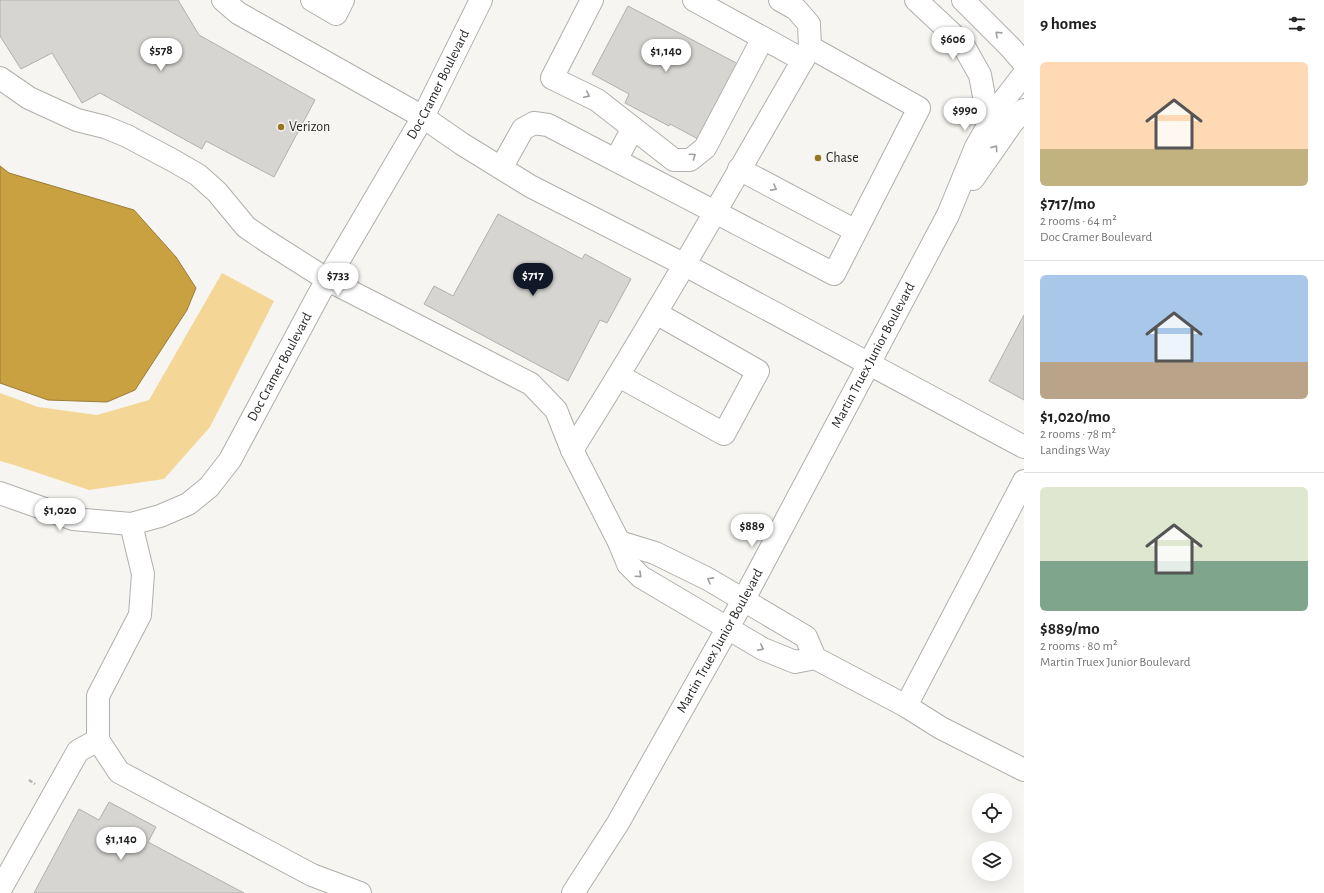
<!DOCTYPE html>
<meta charset="utf-8">
<style>
body{margin:0;font-family:"Alegreya Sans",sans-serif;background:#f6f6f6;color:#222;height:100vh;display:flex;flex-direction:column;font-size:15px;white-space:nowrap}
*{box-sizing:border-box;margin:0}
p{font-size:13px;color:#767676}
.icon{flex:none;width:22px;height:22px;fill:none;stroke:currentColor;stroke-width:2;stroke-linecap:round;stroke-linejoin:round}
.map{position:relative;flex:1;overflow:hidden}
.details{display:flex;flex-direction:column;background:#fff;width:300px}
.details>*{flex:none}
.tools{position:absolute;left:972px;top:793px;display:grid;gap:8px}
.tools a{display:grid;place-items:center;width:40px;height:40px;border-radius:50%;background:#fff;box-shadow:0 4px 16px #0002;font-size:20px}
.price{position:absolute;translate:-50% -34px;padding:0 9px;border-radius:14px;background:#fff;color:#222;font-size:13px;line-height:26px;filter:drop-shadow(0 1px 2px #0008)}
.price::after{content:'';position:absolute;left:50%;top:24px;width:12px;height:9px;margin-left:-6px;background:inherit;clip-path:polygon(0 0,100% 0,50% 100%)}
.price.on{background:#111827;color:#fff}
ul{padding:0;list-style:none}
li{display:grid;align-content:center;gap:8px;height:212px;padding:0 16px}
li+li{border-top:1px solid #e0e0e0}
li span{display:grid;place-items:center;height:124px;border-radius:6px;color:#555}
li>.icon{margin-inline-start:auto}
span .icon{width:72px;height:72px;fill:#fffc;stroke-width:1}
li b{font-size:17px}
h2{display:flex;justify-content:space-between;align-items:center;height:48px;padding:0 16px;font-size:17px}
main{display:flex;flex:1;min-height:0}
.map>svg:first-child{display:block}
.green{fill:#f4d797}
.water{fill:#c9a141;stroke:#997d39}
.building{fill:#d6d5d1;stroke:#b2b0ad}
.lines{fill:none;stroke-linecap:round;stroke-linejoin:round}
.minor-casing{stroke:#b0afac;stroke-width:24}
.path{stroke:#b5b4b1;stroke-width:2.5;stroke-dasharray:4 2;stroke-linecap:butt}
.minor{stroke:#fff;stroke-width:22}
.oneway{stroke:#9f9e9e}
.poi-dot{fill:#96751e;stroke:#f6f5f1;stroke-width:1.5}
.labels{text-anchor:middle;dominant-baseline:central;stroke-width:3;stroke-linejoin:round;paint-order:stroke}
.street-label{font-size:14px;fill:#292827;stroke:#f6f5f1}
.poi-label{font-size:14px;fill:#292827;stroke:#f6f5f1;text-anchor:start}
</style>
<main>
<div class="map">
<svg width="1024" height="893" viewBox="0 0 1024 893">
<rect width="100%" height="100%" fill="#f6f5f1"/>
<polygon class="green" points="222,273 274,301 210,427 164,479 89,490 14,465 0,461 0,393 38,407 97,415 149,400"/>
<polygon class="water" points="0,166 9,173 134,210 176,257 196,288 187,310 135,390 107,402 48,400 0,383"/>
<g class="building">
<polygon points="0,0 178,0 199,35 315,100 274,177 206,141 202,149 100,93 82,103 52,53 21,69 0,36"/>
<polygon points="628,6 740,65 700,140 670,124 669,126 625,103 629,94 592,74"/>
<polygon points="498,214 582,259 585,254 631,279 607,323 600,320 568,381 424,304 434,286 453,296"/>
<polygon points="1024,315 1024,400 989,381"/>
<polygon points="109,802 156,827 148,842 244,893 34,893 79,809 99,820"/>
</g>
<g class="lines">
<defs>
<g id="minor">
<polyline points="223,0 238,13 423,117 462,144 530,186 685,265 1024,447"/>
<polyline points="312,0 336,14 343,0"/>
<polyline points="592,0 552,78 597,100 674,160 690,160 705,148 763,38"/>
<polyline points="694,0 803,60"/>
<polyline points="780,0 796,9 809,24 810,47"/>
<polyline points="916,0 962,43 980,75 989,123"/>
<polyline points="963,0 1010,47 1024,63"/>
<polyline points="0,78 29,98 77,120 105,127 127,136 174,161 198,175 217,192 246,227 268,242 328,280 531,384 556,410 572,450 619,542 628,564 641,577 763,649 795,662 815,658"/>
<polyline points="616,160 633,128"/>
<path d="M 501,168 L 523,129 L 534,123 L 548,125 L 834,274 L 919,108 L 810,47 L 803,60 C 727,191 653,322 572,450"/>
<polyline points="739,169 856,231"/>
<polyline points="973,179 1012,123 1024,110"/>
<polyline points="619,376 724,434 758,371 656,313"/>
<path id="s1" d="M 0,493 L 73,519 L 131,524 L 160,516 L 188,504 L 209,487 L 230,460 L 319,294 L 423,117 L 481,0"/>
<polyline points="131,524 143,574 140,615 98,696 98,740 119,772 312,875 360,893"/>
<polyline points="619,542 655,553 708,579 806,637 815,658 906,706 941,728 1024,770"/>
<polyline points="906,706 1024,481"/>
<polyline points="0,890 78,751 98,740"/>
<path id="s2" d="M 573,893 L 618,823 L 744,599 L 948,215 L 976,147 L 1000,105 L 1024,74"/>
</g>
</defs>
<use href="#minor" class="minor-casing"/>
<polyline class="path" points="29,780 35,784"/>
<use href="#minor" class="minor"/>
</g>
<defs><path id="oneway-chevron" d="M-2-3.5L2.5 0L-2 3.5" fill="none" stroke-width="1.6" stroke-linecap="round" stroke-linejoin="round"/></defs>
<g class="oneway">
<use href="#oneway-chevron" transform="translate(998 34) rotate(-136)"/>
<use href="#oneway-chevron" transform="translate(587 95) rotate(26)"/>
<use href="#oneway-chevron" transform="translate(995 148) rotate(-55)"/>
<use href="#oneway-chevron" transform="translate(693 156) rotate(-35)"/>
<use href="#oneway-chevron" transform="translate(774 188) rotate(28)"/>
<use href="#oneway-chevron" transform="translate(639 575) rotate(42)"/>
<use href="#oneway-chevron" transform="translate(710 580) rotate(-151)"/>
<use href="#oneway-chevron" transform="translate(761 648) rotate(27)"/>
</g>
<g class="poi-dot">
<circle cx="281" cy="127" r="4"/>
<circle cx="818" cy="158" r="4"/>
</g>
<g class="labels">
<g class="street-label">
<text stroke="none"><textPath href="#s1" startOffset="687">Doc Cramer Boulevard</textPath></text>
<text stroke="none"><textPath href="#s2" startOffset="616">Martin Truex Junior Boulevard</textPath></text>
<text stroke="none"><textPath href="#s1" startOffset="363">Doc Cramer Boulevard</textPath></text>
<text stroke="none"><textPath href="#s2" startOffset="292">Martin Truex Junior Boulevard</textPath></text>
</g>
<g class="poi-label">
<text x="289" y="127">Verizon</text>
<text x="826" y="158">Chase</text>
</g>
</g>
</svg>
<div class="tools">
<a><svg class="icon" aria-label="locate" viewBox="0 0 24 24"><circle cx="12" cy="12" r="6"/><path d="M12 2v4M12 18v4M2 12h4M18 12h4"/></svg></a>
<a><svg class="icon" aria-label="layers" viewBox="0 0 24 24"><path d="M12 4l9 5-9 5-9-5zM3 14l9 5 9-5"/></svg></a>
</div>
<b class="price" style="left:953px;top:61px">$606</b>
<b class="price" style="left:161px;top:72px">$578</b>
<b class="price" style="left:666px;top:73px">$1,140</b>
<b class="price" style="left:965px;top:132px">$990</b>
<b class="price" style="left:338px;top:297px">$733</b>
<b class="price on" style="left:533px;top:297px">$717</b>
<b class="price" style="left:60px;top:532px">$1,020</b>
<b class="price" style="left:752px;top:548px">$889</b>
<b class="price" style="left:121px;top:861px">$1,140</b>
</div>
<section class="details">
<h2>9 homes<svg class="icon" aria-label="filters" viewBox="0 0 24 24"><path d="M4 7h16M4 17h16"/><circle cx="9" cy="7" r="2"/><circle cx="15" cy="17" r="2"/></svg></h2>
<ul>
<li><span style="background:linear-gradient(#ffd9b3 70%,#c2b280 0)"><svg class="icon" aria-label="home" viewBox="0 0 24 24"><path d="M3 11l9-7 9 7M6 9v11h12V9"/></svg></span><div><b>$717/mo</b><p>2 rooms · 64 m²</p><p>Doc Cramer Boulevard</p></div></li>
<li><span style="background:linear-gradient(#a9c7e8 70%,#b9a48a 0)"><svg class="icon" aria-label="home" viewBox="0 0 24 24"><path d="M3 11l9-7 9 7M6 9v11h12V9"/></svg></span><div><b>$1,020/mo</b><p>2 rooms · 78 m²</p><p>Landings Way</p></div></li>
<li><span style="background:linear-gradient(#dfe7d0 60%,#7fa58c 0)"><svg class="icon" aria-label="home" viewBox="0 0 24 24"><path d="M3 11l9-7 9 7M6 9v11h12V9"/></svg></span><div><b>$889/mo</b><p>2 rooms · 80 m²</p><p>Martin Truex Junior Boulevard</p></div></li>
</ul>
</section>
</main>
